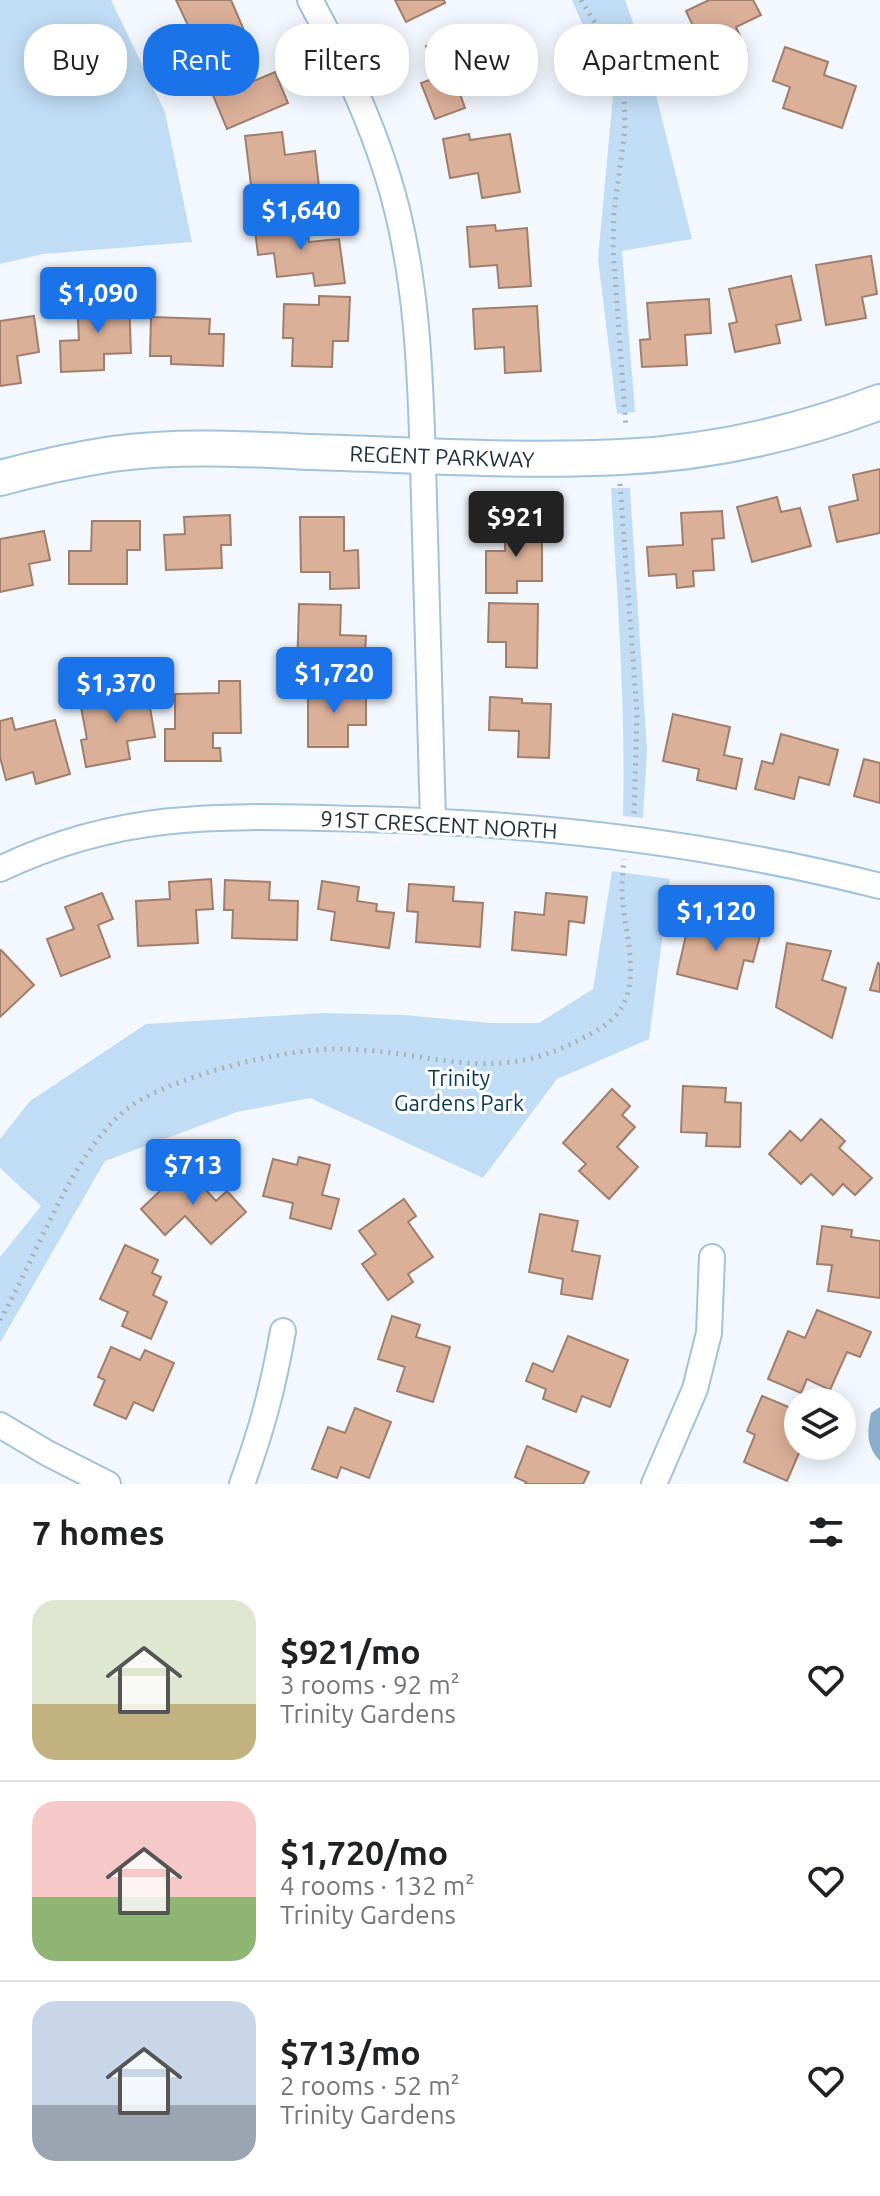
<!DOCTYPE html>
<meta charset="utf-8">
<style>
body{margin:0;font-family:Ubuntu,sans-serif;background:#f2f2f2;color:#202124;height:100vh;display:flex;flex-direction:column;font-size:30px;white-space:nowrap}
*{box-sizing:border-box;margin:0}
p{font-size:26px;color:#757577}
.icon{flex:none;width:44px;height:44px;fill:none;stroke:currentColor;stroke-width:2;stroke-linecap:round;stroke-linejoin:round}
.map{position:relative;height:1484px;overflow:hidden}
.sheet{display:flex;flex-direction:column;background:#fff;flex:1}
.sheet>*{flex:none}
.hud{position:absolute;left:24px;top:24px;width:832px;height:72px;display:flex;gap:16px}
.fabs{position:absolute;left:784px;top:1388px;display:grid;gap:16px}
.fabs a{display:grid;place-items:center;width:72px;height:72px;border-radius:50%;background:#fff;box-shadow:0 4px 20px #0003;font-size:40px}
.price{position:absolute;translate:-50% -68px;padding:0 18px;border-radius:8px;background:#1a73e8;color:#fff;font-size:26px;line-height:52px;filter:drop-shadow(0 2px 4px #0008)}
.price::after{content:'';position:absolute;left:50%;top:48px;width:24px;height:18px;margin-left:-12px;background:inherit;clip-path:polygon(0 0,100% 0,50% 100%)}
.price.on{background:#222;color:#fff}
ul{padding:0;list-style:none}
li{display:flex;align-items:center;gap:24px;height:200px;padding:0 32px}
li+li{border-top:2px solid #e0e0e0}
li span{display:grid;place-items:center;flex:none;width:224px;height:160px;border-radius:24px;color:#555}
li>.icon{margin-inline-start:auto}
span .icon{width:96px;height:96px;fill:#fffc;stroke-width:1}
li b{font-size:34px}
h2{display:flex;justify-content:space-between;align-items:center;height:96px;padding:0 32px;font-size:34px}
.chip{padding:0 28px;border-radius:32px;background:#fff;box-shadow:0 4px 20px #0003;font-size:28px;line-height:72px}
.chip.on{background:#1a73e8;color:#fff}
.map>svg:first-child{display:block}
.green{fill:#c1ddf5}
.water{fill:#8aafcd}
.building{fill:#dbb099;stroke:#a07e6c;stroke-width:2}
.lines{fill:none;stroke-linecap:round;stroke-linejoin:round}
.street-casing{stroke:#a3c2dc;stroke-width:28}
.secondary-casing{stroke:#a3c2dc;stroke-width:38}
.path{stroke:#a7b0b7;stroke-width:5;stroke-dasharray:2 6;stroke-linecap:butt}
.street{stroke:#fff;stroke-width:24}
.secondary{stroke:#fff;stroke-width:34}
.labels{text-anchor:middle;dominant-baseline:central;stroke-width:6;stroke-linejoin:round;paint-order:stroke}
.street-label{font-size:22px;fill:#23303a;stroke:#fff}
.park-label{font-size:22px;fill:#083755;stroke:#fff}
</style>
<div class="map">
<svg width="880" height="1484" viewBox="0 0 880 1484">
<rect width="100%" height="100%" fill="#f2f8fe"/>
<g class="green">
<polygon points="0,0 111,0 165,112 192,242 43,254 0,264"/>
<polygon points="572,0 625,0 650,71 692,239 622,251 635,412 617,414 598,259 613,95"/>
<path d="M 611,488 L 630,488 L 647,750 L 643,818 L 623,816 C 626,706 617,597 611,488 Z"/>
<polygon points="612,871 670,879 649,1039 557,1079 483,1178 310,1098 237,1112 105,1161 0,1343 0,1257 41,1206 0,1168 0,1139 30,1101 146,1024 323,1013 404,1015 491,1023 539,1023 593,989"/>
</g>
<path class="water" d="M 880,1407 L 880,1461 C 866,1446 867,1432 871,1413 Z"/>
<g class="building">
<polygon points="176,0 231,0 246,35 223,45 215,27 193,36"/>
<polygon points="395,0 444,0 445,3 406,22"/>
<polygon points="709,0 753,0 761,15 736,27 747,51 712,67 686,11"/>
<polygon points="462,33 466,42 471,40 487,81 459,91 465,108 435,119 421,83 438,77 426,46"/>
<polygon points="785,47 828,62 824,75 856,86 842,128 783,108 790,87 773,81"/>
<polygon points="237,54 249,83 275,72 288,103 227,129 202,69"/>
<polygon points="282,132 285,155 315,151 320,196 293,199 292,188 252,193 245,136"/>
<polygon points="469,134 470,140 510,134 520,192 482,198 478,173 450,178 443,139"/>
<polygon points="306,216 309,242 339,239 345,283 315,286 313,273 277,277 274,253 258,255 255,230 268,228 267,221"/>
<polygon points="495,225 496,231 527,228 531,286 499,288 497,265 470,267 467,227"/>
<polygon points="871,256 877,294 862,297 866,318 826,325 816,265"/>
<polygon points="791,276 801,320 776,325 780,343 735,352 729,324 737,322 729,289"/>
<polygon points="319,296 350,297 348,341 333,341 332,367 292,366 293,338 283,338 284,304 319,305"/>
<polygon points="129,298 131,353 104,354 104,370 61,372 60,341 79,340 77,300"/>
<polygon points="709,299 711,333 685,335 687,365 642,367 640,340 650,339 647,303"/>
<polygon points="537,306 541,371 505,373 504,347 475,349 473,309"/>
<polygon points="34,316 39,352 17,356 21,383 0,386 0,321"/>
<polygon points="151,317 210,319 209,334 224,334 223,366 171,364 171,356 150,356"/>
<polygon points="880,469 880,533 837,542 829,507 858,500 853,475"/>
<polygon points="777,497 781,512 800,508 811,546 752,562 737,507"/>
<polygon points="722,511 724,538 712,539 714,570 693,571 694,586 677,588 676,574 649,576 647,547 683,545 681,513"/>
<polygon points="230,515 231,545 221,545 222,568 166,570 164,535 185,534 184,517"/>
<polygon points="300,517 344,517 344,551 358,550 359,588 330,589 330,572 301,572"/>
<polygon points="92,521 140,521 140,550 127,550 127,584 69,584 69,551 91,551"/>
<polygon points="505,524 542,524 542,581 517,581 517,593 486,593 486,551 505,551"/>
<polygon points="44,531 50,560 29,564 33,585 0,592 0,539"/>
<polygon points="489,603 538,604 537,668 506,667 506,642 488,642"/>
<polygon points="299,604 341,605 340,635 366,636 364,673 297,671"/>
<polygon points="219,681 240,681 241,733 213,733 213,748 220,748 221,761 165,761 165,729 175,729 175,694 219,693"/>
<polygon points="146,684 155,737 127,741 130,759 86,767 81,740 87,739 81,707 103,703 101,691"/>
<polygon points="308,687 366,687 366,725 348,725 348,747 308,747"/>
<polygon points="490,697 522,699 522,703 551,704 549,758 518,757 519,731 489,730"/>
<polygon points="673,714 730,727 724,755 742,759 736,789 697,780 699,769 663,761"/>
<polygon points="12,718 15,730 55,720 70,774 36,784 33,772 6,780 0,757 0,721"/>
<polygon points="781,734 838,750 829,785 799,777 794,799 755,789 762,761 773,764"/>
<polygon points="864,759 880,763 880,803 854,796"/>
<polygon points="211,879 213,909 196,910 198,943 138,946 136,901 170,899 169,882"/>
<polygon points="225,880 270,882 269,900 298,901 297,940 232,938 233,910 224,910"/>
<polygon points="322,881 359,887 357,901 377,904 376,911 394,913 389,948 331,940 335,912 318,909"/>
<polygon points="409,884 454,887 453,901 483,903 480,947 416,942 418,912 407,911"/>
<polygon points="102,893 113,919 98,925 110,957 61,976 47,939 74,929 65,907"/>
<polygon points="546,893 587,897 584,923 569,921 566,955 512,950 515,912 544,915"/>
<polygon points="690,918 760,936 753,962 744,960 737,989 677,974"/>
<polygon points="787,943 831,951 822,980 846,988 832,1038 776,1007"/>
<polygon points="1,950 34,985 0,1017 0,951"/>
<polygon points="878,963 880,964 880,992 870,990"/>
<polygon points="683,1086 726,1088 725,1102 741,1103 740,1147 706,1146 707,1133 681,1132"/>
<polygon points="612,1089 630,1106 622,1115 635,1127 617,1147 638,1167 609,1199 579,1171 586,1164 563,1143"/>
<polygon points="821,1119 845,1141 839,1148 872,1178 855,1195 843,1184 833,1195 811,1174 801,1184 769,1154 790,1131 801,1141"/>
<polygon points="299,1157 330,1165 322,1195 339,1199 331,1229 290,1218 293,1203 263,1196 273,1159 297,1165"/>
<polygon points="185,1167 216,1201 227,1191 246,1212 211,1244 185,1216 165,1235 141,1209"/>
<polygon points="404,1199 416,1216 408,1222 433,1257 408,1274 413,1282 388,1300 362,1264 376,1254 359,1231"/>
<polygon points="540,1214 578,1221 572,1251 600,1256 592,1299 561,1294 563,1279 529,1272"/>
<polygon points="822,1226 852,1230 851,1237 880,1241 880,1298 828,1291 832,1265 817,1264"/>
<polygon points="125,1245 158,1260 152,1273 161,1277 153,1295 167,1302 151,1339 122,1326 128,1312 100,1299"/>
<polygon points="817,1310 871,1332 860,1357 847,1352 830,1390 807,1379 801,1393 768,1379 788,1331 805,1338"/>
<polygon points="392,1316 420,1325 416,1337 450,1347 433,1402 397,1391 405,1367 378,1359"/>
<polygon points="568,1336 628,1360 610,1407 582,1396 576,1412 543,1399 546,1389 526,1381 533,1363 553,1372"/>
<polygon points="111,1347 140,1360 145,1350 174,1363 153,1411 134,1402 126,1419 94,1405 105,1380 98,1377"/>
<polygon points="762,1396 798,1411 798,1446 802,1446 787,1481 744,1462 755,1435 747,1431"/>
<polygon points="355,1408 391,1422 369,1478 341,1467 337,1478 312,1469 328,1427 345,1433"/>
<polygon points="527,1446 589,1472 583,1484 525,1484 526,1482 515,1477"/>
</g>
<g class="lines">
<defs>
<g id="street">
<path d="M 310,0 C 340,55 367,111 386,171 C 420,275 421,391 424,500 C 427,607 430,714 433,821"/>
<path d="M 0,869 C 125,809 229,816 363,819 C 538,823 710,843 880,886"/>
<polyline points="0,1425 47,1453 108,1484"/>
<path d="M 242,1484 C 262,1429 273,1388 283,1331"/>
<polyline points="654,1484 695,1389 709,1333 712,1257"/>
</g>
<path id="secondary" d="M 0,478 C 37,468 74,460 112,454 C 178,445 246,449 312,452 C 415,455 518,462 621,457 C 710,453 796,434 880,402"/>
</defs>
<use href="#street" class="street-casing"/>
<use href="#secondary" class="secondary-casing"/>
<g class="path">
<polyline points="581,0 607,42 624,94 625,129 614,212 613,249 626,428"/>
<polyline points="620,484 637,713 634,817"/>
<path d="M 0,1320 C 37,1257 71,1153 127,1109 C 168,1077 283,1049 335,1049 C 429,1048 490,1089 583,1038 C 599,1029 616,1021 624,1003 C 640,969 622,925 622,889 C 622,879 623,869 624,859"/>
</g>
<use href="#street" class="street"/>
<use href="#secondary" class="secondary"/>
</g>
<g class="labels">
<g class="street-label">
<text transform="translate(442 456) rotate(2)">REGENT PARKWAY</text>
<text transform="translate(439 824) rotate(3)">91ST CRESCENT NORTH</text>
</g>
<g class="park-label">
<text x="459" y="1077">Trinity<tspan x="459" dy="25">Gardens Park</tspan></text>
</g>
</g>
</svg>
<div class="fabs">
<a><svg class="icon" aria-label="layers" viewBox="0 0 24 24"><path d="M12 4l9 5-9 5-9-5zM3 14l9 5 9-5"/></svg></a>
</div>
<b class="price" style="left:301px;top:252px">$1,640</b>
<b class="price" style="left:98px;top:335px">$1,090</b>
<b class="price on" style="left:516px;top:559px">$921</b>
<b class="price" style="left:334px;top:715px">$1,720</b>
<b class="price" style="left:116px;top:725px">$1,370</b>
<b class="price" style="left:716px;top:953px">$1,120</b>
<b class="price" style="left:193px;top:1207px">$713</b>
<div class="hud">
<a class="chip">Buy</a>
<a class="chip on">Rent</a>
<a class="chip">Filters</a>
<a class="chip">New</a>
<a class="chip">Apartment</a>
</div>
</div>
<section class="sheet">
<h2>7 homes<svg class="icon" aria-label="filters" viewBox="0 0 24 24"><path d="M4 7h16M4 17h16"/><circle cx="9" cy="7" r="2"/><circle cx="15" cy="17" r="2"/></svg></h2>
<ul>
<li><span style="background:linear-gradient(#dfe7d0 65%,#c2b280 0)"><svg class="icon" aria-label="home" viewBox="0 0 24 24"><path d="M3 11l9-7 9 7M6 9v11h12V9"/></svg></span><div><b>$921/mo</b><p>3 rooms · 92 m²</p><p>Trinity Gardens</p></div><svg class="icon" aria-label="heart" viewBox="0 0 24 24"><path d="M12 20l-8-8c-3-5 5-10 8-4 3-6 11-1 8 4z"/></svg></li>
<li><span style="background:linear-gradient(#f6c9c9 60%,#8fb573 0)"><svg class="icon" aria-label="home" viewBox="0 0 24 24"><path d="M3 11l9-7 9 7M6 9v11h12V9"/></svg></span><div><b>$1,720/mo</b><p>4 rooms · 132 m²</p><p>Trinity Gardens</p></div><svg class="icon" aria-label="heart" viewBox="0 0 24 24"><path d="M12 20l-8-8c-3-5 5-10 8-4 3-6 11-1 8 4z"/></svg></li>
<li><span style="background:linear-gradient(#c9d6e8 65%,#9aa5b1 0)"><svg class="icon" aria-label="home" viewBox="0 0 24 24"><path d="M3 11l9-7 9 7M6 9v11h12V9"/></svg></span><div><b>$713/mo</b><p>2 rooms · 52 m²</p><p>Trinity Gardens</p></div><svg class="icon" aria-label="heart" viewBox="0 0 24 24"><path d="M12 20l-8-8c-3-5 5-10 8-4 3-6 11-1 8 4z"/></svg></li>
</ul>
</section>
